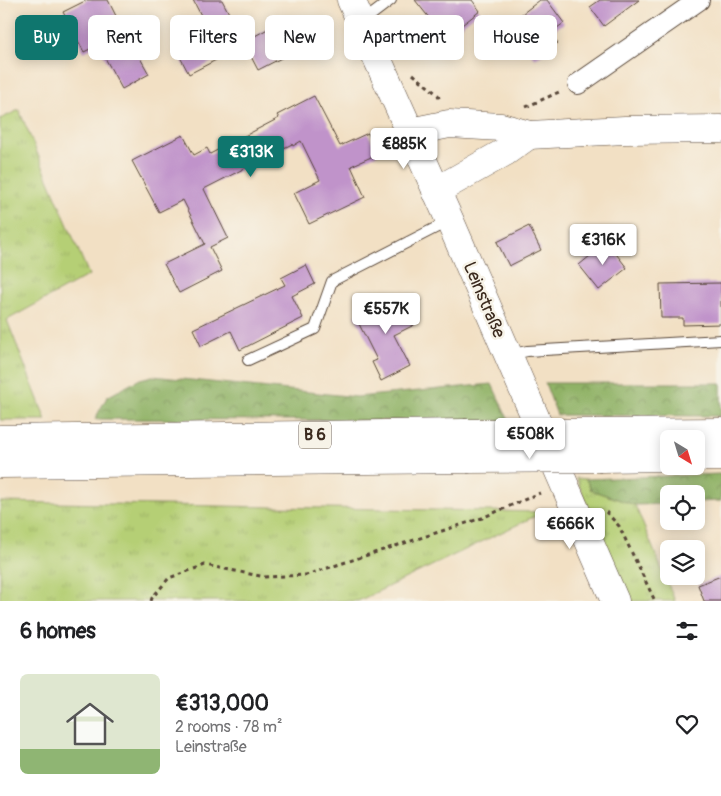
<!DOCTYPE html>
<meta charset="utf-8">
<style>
body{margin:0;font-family:Pangolin,sans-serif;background:#f2f2f2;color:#202124;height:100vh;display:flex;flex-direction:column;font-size:19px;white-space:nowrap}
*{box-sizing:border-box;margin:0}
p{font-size:16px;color:#757577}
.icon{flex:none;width:28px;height:28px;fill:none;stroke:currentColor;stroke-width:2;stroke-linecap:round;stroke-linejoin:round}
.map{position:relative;height:601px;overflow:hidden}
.details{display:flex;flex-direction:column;background:#fff;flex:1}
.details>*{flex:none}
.banner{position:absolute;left:15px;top:15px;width:691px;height:45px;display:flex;gap:10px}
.needle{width:32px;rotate:142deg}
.controls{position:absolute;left:660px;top:430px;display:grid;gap:10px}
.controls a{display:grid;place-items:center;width:45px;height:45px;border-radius:8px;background:#fff;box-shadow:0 2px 12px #0003;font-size:25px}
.price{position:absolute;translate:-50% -42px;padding:0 11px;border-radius:5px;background:#fff;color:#222;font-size:16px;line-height:32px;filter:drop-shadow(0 1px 2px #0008)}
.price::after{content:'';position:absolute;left:50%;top:30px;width:15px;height:11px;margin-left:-8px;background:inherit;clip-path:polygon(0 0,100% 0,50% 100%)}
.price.on{background:#0f766e;color:#fff}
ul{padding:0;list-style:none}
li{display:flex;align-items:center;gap:15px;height:125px;padding:0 20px}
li+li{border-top:1px solid #e0e0e0}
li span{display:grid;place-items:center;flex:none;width:140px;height:100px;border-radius:8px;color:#555}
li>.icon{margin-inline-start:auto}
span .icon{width:60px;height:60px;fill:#fffc;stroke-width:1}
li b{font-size:21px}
h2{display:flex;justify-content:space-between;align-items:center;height:60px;padding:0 20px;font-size:21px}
.tag{padding:0 18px;border-radius:8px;background:#fff;box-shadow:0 2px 12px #0003;font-size:18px;line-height:45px}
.tag.on{background:#0f766e;color:#fff}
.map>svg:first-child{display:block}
.grass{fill:url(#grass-tufts);stroke:#787c4a}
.forest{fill:url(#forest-crowns);stroke:#666e42}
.building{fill:#c093ca}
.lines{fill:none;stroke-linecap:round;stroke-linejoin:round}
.lane-casing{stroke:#564537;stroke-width:12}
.street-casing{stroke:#564537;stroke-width:22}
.secondary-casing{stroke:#564537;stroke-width:29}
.highway-casing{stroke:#564537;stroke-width:29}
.path{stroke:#564537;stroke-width:3;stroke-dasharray:4 4;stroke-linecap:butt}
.lane{stroke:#fff;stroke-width:10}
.street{stroke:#fff;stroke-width:20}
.secondary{stroke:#fff;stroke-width:28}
.highway{stroke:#fff;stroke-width:28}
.highway-bridge-casing{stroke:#564537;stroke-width:29;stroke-linecap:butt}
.highway-bridge{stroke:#fff;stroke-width:28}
.labels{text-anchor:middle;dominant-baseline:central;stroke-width:5;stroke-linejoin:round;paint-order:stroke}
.shield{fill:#f7f3e8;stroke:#73665b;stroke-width:1}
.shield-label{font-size:16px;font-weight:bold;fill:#3b2a1e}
.street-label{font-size:18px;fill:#3b2a1e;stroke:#f7f3e8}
</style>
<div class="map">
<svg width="721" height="601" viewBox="0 0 721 601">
<defs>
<pattern id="grass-tufts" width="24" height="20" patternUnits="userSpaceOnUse" patternTransform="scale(1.25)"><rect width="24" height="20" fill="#b5cf75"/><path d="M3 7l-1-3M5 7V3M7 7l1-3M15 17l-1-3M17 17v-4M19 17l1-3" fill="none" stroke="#9db265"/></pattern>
<pattern id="forest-crowns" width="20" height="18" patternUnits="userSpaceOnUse" patternTransform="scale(1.25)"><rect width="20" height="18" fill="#90b266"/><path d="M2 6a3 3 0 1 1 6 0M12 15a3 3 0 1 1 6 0" fill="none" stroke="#779153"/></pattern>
</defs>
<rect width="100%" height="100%" fill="#f7f3e8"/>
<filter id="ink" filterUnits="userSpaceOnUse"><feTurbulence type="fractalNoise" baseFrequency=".02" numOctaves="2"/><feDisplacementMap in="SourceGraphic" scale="10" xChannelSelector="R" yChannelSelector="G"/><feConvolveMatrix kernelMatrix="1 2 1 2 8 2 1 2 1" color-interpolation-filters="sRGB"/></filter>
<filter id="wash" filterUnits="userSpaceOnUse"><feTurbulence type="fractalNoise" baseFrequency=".0096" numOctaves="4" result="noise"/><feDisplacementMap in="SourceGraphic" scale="20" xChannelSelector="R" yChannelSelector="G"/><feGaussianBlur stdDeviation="1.12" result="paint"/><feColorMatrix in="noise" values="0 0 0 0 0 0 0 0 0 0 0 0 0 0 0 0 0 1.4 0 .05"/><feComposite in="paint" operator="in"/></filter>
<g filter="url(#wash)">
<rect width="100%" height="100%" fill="#f2e0c4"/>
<g class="grass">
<polygon points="19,110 89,275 7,320 46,420 0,420 0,119"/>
<polygon points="576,478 586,479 591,490 635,505 675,601 629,601"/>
<polygon points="0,502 544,512 358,601 0,601"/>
</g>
<g class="forest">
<polygon points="152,376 357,397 492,384 509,421 95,419 107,397 140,379"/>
<polygon points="545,383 721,383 721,416 557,415"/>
<polygon points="721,474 721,501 696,502 696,494 669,494 669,504 635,505 591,490 586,479"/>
</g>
<g id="blocks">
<g class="building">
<polygon points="87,0 108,0 133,50 135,49 149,74 122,89 98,45 84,52 63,12"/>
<polygon points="193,0 222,0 244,42 284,20 299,49 258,70 245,45 189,74 172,42 206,25"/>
<polygon points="415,0 472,0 480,11 445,38"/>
<polygon points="540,0 547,0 564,23 550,33 558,43 535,59 509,24"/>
<polygon points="600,0 639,0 604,26 590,7"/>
<polygon points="314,96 340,146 368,133 378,154 351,166 365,197 309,224 294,193 320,180 301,141 293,146 292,144 204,189 228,238 210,247 222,271 179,293 164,264 205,244 183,200 159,212 132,161 183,135 194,155 207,148 210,154 279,118 277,115"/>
<polygon points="529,226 541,250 509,266 497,242"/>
<polygon points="607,242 627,268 599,290 579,265"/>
<polygon points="306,265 315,284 292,296 303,318 240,350 231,331 201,346 193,329 285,285 281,278"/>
<polygon points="721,283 721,324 683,325 683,318 661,318 660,284"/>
<polygon points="398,294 414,325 394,335 410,366 381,381 372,362 377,360 355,316"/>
<polygon points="721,576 721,601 704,601 698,585"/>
</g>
</g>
</g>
<g filter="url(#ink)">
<use href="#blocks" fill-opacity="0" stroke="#564537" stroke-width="1"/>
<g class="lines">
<defs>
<g id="lane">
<polyline points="362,22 391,0"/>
<polyline points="509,355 527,351 721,340"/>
<polyline points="248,360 315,329 332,281 449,221"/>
</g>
<polyline id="street" points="578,84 699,0"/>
<polyline id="secondary" points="351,0 450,221 615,601"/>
<g id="highway">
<polyline points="410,132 449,124 501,127 529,135 625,130 721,129"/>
<polyline points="436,191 505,152 529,135"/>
<polyline points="597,433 721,432"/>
<polyline points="0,439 464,433"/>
<polyline points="696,457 721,457"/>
<polyline points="601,458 669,457"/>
<polyline points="0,464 467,459"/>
</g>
</defs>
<use href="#lane" class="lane-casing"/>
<use href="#street" class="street-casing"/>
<use href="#secondary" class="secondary-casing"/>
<use href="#highway" class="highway-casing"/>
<g class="path">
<polyline points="413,74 438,95 440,101"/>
<polyline points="526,107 559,92"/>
<polyline points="606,512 619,526 655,601"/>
<polyline points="151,601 152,598 169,578 205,565 265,577 306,575 482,518 540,493"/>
</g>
<use href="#lane" class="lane"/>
<use href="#street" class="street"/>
<use href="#secondary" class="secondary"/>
<use href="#highway" class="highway"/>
<defs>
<g id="highway-bridge">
<polyline points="464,433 597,433"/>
<polyline points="467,459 601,458"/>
</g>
</defs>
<use href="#highway-bridge" class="highway-bridge-casing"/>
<use href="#highway-bridge" class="highway-bridge"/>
</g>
</g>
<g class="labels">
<rect class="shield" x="299" y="421.5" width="32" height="27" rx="4"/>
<g class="shield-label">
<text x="315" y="435">B 6</text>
</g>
<g class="street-label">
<text transform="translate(484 300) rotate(67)">Leinstraße</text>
</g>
</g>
</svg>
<div class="controls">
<a><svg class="needle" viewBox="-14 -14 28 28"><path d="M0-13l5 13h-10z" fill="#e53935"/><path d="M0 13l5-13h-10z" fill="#757577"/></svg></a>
<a><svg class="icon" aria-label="locate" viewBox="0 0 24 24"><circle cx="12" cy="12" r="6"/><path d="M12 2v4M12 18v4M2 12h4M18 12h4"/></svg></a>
<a><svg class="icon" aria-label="layers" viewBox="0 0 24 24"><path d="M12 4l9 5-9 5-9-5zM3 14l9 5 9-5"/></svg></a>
</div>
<b class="price" style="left:404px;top:170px">€885K</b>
<b class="price on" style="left:251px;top:178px">€313K</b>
<b class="price" style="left:603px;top:266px">€316K</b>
<b class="price" style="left:386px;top:335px">€557K</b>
<b class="price" style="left:530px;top:460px">€508K</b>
<b class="price" style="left:570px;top:550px">€666K</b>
<div class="banner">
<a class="tag on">Buy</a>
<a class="tag">Rent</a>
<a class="tag">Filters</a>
<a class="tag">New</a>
<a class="tag">Apartment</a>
<a class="tag">House</a>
</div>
</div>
<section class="details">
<h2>6 homes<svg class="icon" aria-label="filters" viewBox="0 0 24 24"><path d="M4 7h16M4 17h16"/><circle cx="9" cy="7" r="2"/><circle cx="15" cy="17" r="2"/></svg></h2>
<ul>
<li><span style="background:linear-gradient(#dfe7d0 75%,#8fb573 0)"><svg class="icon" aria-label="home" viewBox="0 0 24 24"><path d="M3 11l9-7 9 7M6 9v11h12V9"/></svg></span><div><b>€313,000</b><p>2 rooms · 78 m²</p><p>Leinstraße</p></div><svg class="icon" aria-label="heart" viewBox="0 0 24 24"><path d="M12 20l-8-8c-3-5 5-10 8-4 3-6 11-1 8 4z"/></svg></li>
</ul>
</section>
